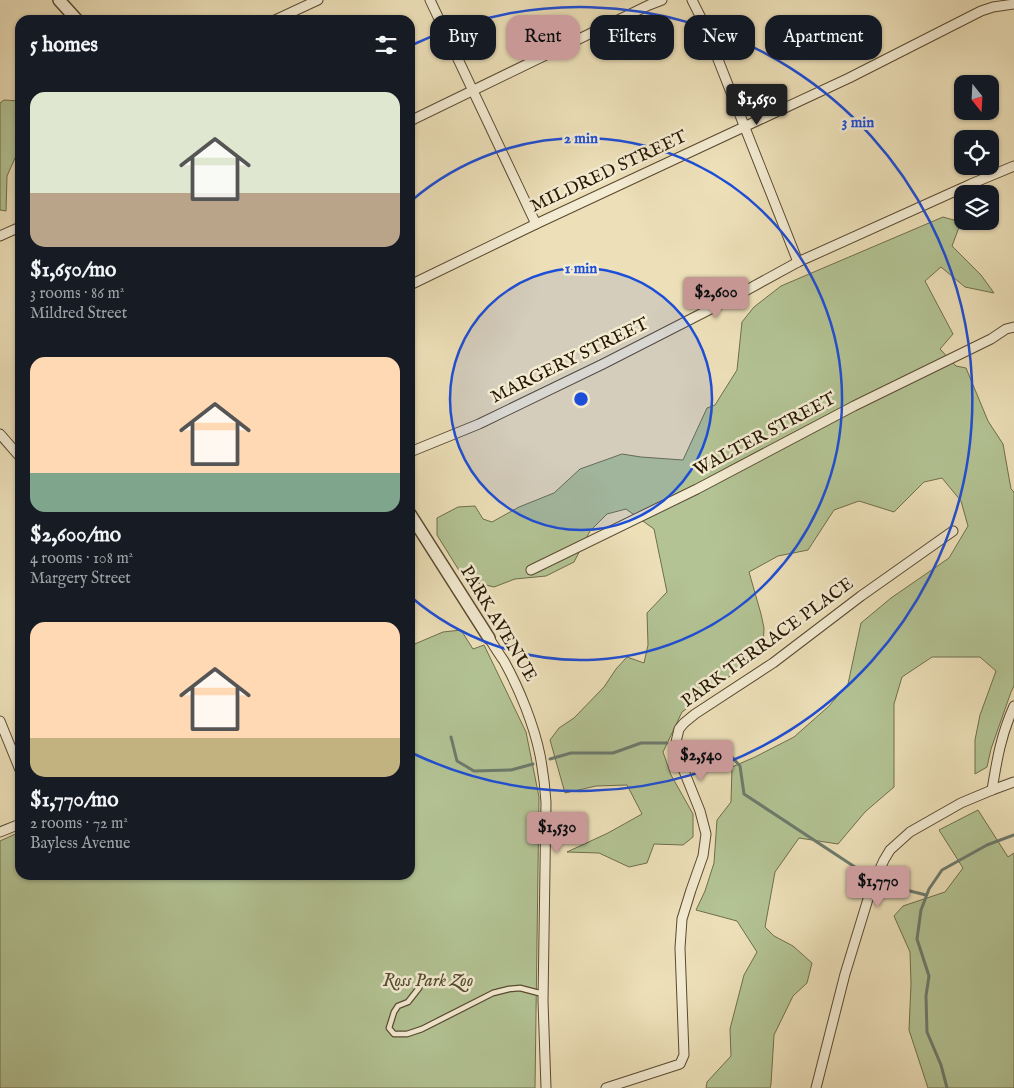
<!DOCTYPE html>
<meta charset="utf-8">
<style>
body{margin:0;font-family:"IM FELL English",serif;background:#20242c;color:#f1f3f6;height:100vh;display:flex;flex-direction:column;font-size:19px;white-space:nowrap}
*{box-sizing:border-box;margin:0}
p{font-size:16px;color:#9ea1a6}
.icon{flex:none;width:28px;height:28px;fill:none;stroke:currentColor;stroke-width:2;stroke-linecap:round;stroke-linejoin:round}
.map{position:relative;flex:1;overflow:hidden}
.sheet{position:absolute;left:15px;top:15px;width:400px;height:865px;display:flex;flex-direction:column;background:#171b24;border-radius:15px;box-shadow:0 1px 4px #0004}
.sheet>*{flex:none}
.hud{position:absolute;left:430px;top:15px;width:475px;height:45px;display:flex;gap:10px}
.needle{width:32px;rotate:162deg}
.tools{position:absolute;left:954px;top:75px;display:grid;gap:10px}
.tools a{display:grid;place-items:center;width:45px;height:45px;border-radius:10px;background:#171b24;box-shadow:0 1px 4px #0004;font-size:25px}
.price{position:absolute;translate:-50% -42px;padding:0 11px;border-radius:5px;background:#c59692;color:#111;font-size:16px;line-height:32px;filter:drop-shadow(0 1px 2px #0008)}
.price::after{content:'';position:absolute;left:50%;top:30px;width:15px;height:11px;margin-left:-8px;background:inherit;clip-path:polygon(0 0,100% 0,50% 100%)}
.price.selected{background:#222;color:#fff}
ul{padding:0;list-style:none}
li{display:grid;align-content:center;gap:10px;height:265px;padding:0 15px}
li span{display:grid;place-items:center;height:155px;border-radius:15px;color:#555}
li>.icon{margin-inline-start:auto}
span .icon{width:90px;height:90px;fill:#fffc;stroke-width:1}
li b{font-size:21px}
h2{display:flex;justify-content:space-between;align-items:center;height:60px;padding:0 15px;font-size:21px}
.chip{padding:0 18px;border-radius:15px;background:#171b24;box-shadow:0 1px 4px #0004;font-size:18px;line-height:45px}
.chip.selected{background:#c59692;color:#111}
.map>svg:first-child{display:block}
.green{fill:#b3c394;stroke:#6e6e4c}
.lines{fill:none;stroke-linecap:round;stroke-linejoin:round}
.stream{stroke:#6c7b6d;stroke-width:3}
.service-casing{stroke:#594a30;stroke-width:7}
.minor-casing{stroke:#594a30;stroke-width:11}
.tertiary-casing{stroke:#594a30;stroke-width:14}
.service{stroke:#f3ebd2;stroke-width:4.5}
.minor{stroke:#f3ebd2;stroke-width:9}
.tertiary{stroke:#f3ebd2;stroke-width:11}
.ring{fill:none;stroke:#1d4ed8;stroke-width:2.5}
.labels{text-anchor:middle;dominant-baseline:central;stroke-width:5;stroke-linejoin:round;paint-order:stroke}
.street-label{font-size:18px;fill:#281803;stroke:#f3ebd2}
.park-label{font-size:18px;font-style:italic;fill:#524b2e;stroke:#f3ebd2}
.centre{fill:#1d4ed8;stroke:#f3ebd2;stroke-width:2.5}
.ring-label{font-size:15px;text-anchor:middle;font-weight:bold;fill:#1d4ed8;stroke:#f3ebd2;stroke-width:5;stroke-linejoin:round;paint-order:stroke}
</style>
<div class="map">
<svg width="1014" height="1088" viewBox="0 0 1014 1088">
<rect width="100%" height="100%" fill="#ede0b9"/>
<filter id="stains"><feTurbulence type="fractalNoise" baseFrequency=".004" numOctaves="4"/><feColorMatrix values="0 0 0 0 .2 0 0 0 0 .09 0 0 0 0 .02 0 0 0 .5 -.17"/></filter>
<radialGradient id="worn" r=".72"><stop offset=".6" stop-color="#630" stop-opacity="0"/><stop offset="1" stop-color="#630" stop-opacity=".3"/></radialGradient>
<g class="green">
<polygon points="4,100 20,101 20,147 7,176 6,211 0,210 0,103"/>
<polygon points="943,217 961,222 952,246 981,275 994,293 965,287 941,267 925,281 953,334 940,349 956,366 966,368 988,421 1003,444 1011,489 1014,492 1014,686 1011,692 991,749 987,767 975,774 975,740 980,715 996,671 980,657 932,657 902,677 894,704 894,787 865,812 838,844 799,838 775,872 765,927 774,936 793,946 812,963 807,983 793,996 774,1035 771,1084 770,1088 706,1088 707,1082 731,1056 730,1029 744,975 757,952 737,921 696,910 705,891 714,863 717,820 731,802 732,767 755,757 794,737 829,706 848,684 861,623 891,598 949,558 968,526 961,501 942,478 924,482 894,512 859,501 834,510 808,550 778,556 749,572 761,614 764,628 763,650 733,674 682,712 663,752 671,775 693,814 693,837 683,845 654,844 647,863 629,867 599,853 567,852 608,833 642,814 627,785 596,786 565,793 550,740 559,728 574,718 604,687 616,669 627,657 644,663 648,645 647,613 667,592 654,529 626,509 607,514 590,531 574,562 546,576 515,579 494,587 465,580 437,535 437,518 458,507 475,506 483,519 492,522 519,507 554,493 580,469 622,454 641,457 683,460 707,408 715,405 737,370 742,322 754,307 781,286"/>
<polygon points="461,630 473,649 484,645 526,732 539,797 535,1088 0,1088 0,841 20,832 20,875 410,875 410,646 443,632"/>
<polygon points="978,810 1008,857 1014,853 1014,1088 928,1088 909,1030 911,984 910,952 894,916 903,906 945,892 963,868 939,830"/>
</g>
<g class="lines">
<g class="stream">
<polyline points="451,737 457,761 474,771 511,770 533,764"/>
<polyline points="684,743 695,743 723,747 740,766 744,794 864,873"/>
<polyline points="550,759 571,753 613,753 641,743 667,743"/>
<polyline points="886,885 926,895"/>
<polyline points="947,1088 941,1065 927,1032 926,996 929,976 917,939 921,910 929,889 942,870 987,845 1014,835"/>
</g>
<defs>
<polyline id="service" points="419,988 408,1002 398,1006 394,1012 389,1028 394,1034 407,1034 422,1029 493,993 509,989 520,988 543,994"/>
<g id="minor">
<polyline points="430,0 536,224"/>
<polyline points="692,0 704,24 798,262"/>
<polyline points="275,20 318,0"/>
<polyline points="410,121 649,5 662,0"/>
<polyline points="0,236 20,227"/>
<polyline points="410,285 536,224 849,78 981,11 993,7 1014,4"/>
<polyline points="0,434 20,457"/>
<polyline points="410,452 479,424 603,364 736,296 798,262 971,184 1014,166"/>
<polyline points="531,570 697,489 854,406 991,339 1006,329 1014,327"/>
<path d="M 489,638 C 494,646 499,654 504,661 C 519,688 534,725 540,755 C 543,771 545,786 546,802 L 543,1001 L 546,1088"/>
<polyline points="0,721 20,770"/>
<path d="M 992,790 C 997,759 1001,735 1014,706"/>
<polyline points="0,832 20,824"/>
<polyline points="606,1088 680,1064 684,1055 680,948 682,919 691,890 703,856 706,834 700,811 678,756 676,742 679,729 684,723 695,714 773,663 861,596 953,531"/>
<polyline points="816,1088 845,974 872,886 884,860 890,850 910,832 961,803 992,790 1014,782"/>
</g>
<g id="tertiary">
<polyline points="59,0 77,20"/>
<polyline points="410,514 489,638"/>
</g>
</defs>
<use href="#service" class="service-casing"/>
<use href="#minor" class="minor-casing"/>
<use href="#tertiary" class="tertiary-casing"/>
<use href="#service" class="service"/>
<use href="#minor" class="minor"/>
<use href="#tertiary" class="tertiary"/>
</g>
<circle cx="581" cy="399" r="131" fill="#1d4ed8" fill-opacity=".12"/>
<g class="ring">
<circle cx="581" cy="399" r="131"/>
<path d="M411 201A261 261 0 1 1 411 597"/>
<path d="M412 45A392 392 0 1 1 412 753"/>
</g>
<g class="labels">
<g class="street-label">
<text transform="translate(609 172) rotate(-25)">MILDRED STREET</text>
<text transform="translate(570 361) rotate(-26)">MARGERY STREET</text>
<text transform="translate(765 435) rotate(-28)">WALTER STREET</text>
<text transform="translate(498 624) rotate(59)">PARK AVENUE</text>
<text transform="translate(768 643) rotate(-36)">PARK TERRACE PLACE</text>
</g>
<g class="park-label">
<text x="428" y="981">Ross Park Zoo</text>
</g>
</g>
<circle cx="581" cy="399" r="8" class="centre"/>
<g class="ring-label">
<text x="858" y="127">3 min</text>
<text x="581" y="143">2 min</text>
<text x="581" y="273">1 min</text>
</g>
<rect width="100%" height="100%" filter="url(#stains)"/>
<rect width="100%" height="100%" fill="url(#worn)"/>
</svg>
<div class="tools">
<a><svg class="needle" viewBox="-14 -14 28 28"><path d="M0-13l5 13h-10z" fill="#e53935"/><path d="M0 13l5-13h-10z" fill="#9ea1a6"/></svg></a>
<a><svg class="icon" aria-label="locate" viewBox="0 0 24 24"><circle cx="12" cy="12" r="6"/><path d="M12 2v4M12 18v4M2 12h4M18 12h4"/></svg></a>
<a><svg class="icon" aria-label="layers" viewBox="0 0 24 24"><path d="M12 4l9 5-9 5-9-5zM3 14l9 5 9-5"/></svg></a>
</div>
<b class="price selected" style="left:757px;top:126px">$1,650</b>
<b class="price" style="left:716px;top:319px">$2,600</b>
<b class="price" style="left:701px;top:782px">$2,540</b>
<b class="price" style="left:557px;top:854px">$1,530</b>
<b class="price" style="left:878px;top:908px">$1,770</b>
<div class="hud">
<a class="chip">Buy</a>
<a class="chip selected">Rent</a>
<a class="chip">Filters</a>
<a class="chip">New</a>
<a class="chip">Apartment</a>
</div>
<section class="sheet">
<h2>5 homes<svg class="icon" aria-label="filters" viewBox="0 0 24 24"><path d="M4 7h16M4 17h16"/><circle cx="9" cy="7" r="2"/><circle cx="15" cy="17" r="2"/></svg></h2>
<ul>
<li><span style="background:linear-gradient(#dfe7d0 65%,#b9a48a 0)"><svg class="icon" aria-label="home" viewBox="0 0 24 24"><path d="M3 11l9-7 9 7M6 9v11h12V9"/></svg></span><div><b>$1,650/mo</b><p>3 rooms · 86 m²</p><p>Mildred Street</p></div></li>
<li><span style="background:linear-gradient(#ffd9b3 75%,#7fa58c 0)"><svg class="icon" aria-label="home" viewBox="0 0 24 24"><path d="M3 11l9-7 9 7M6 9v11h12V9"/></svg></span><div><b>$2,600/mo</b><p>4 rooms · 108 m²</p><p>Margery Street</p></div></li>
<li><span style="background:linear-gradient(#ffd9b3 75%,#c2b280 0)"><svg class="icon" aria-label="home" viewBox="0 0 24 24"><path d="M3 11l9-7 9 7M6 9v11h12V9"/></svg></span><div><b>$1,770/mo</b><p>2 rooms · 72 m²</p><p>Bayless Avenue</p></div></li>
</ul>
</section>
</div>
